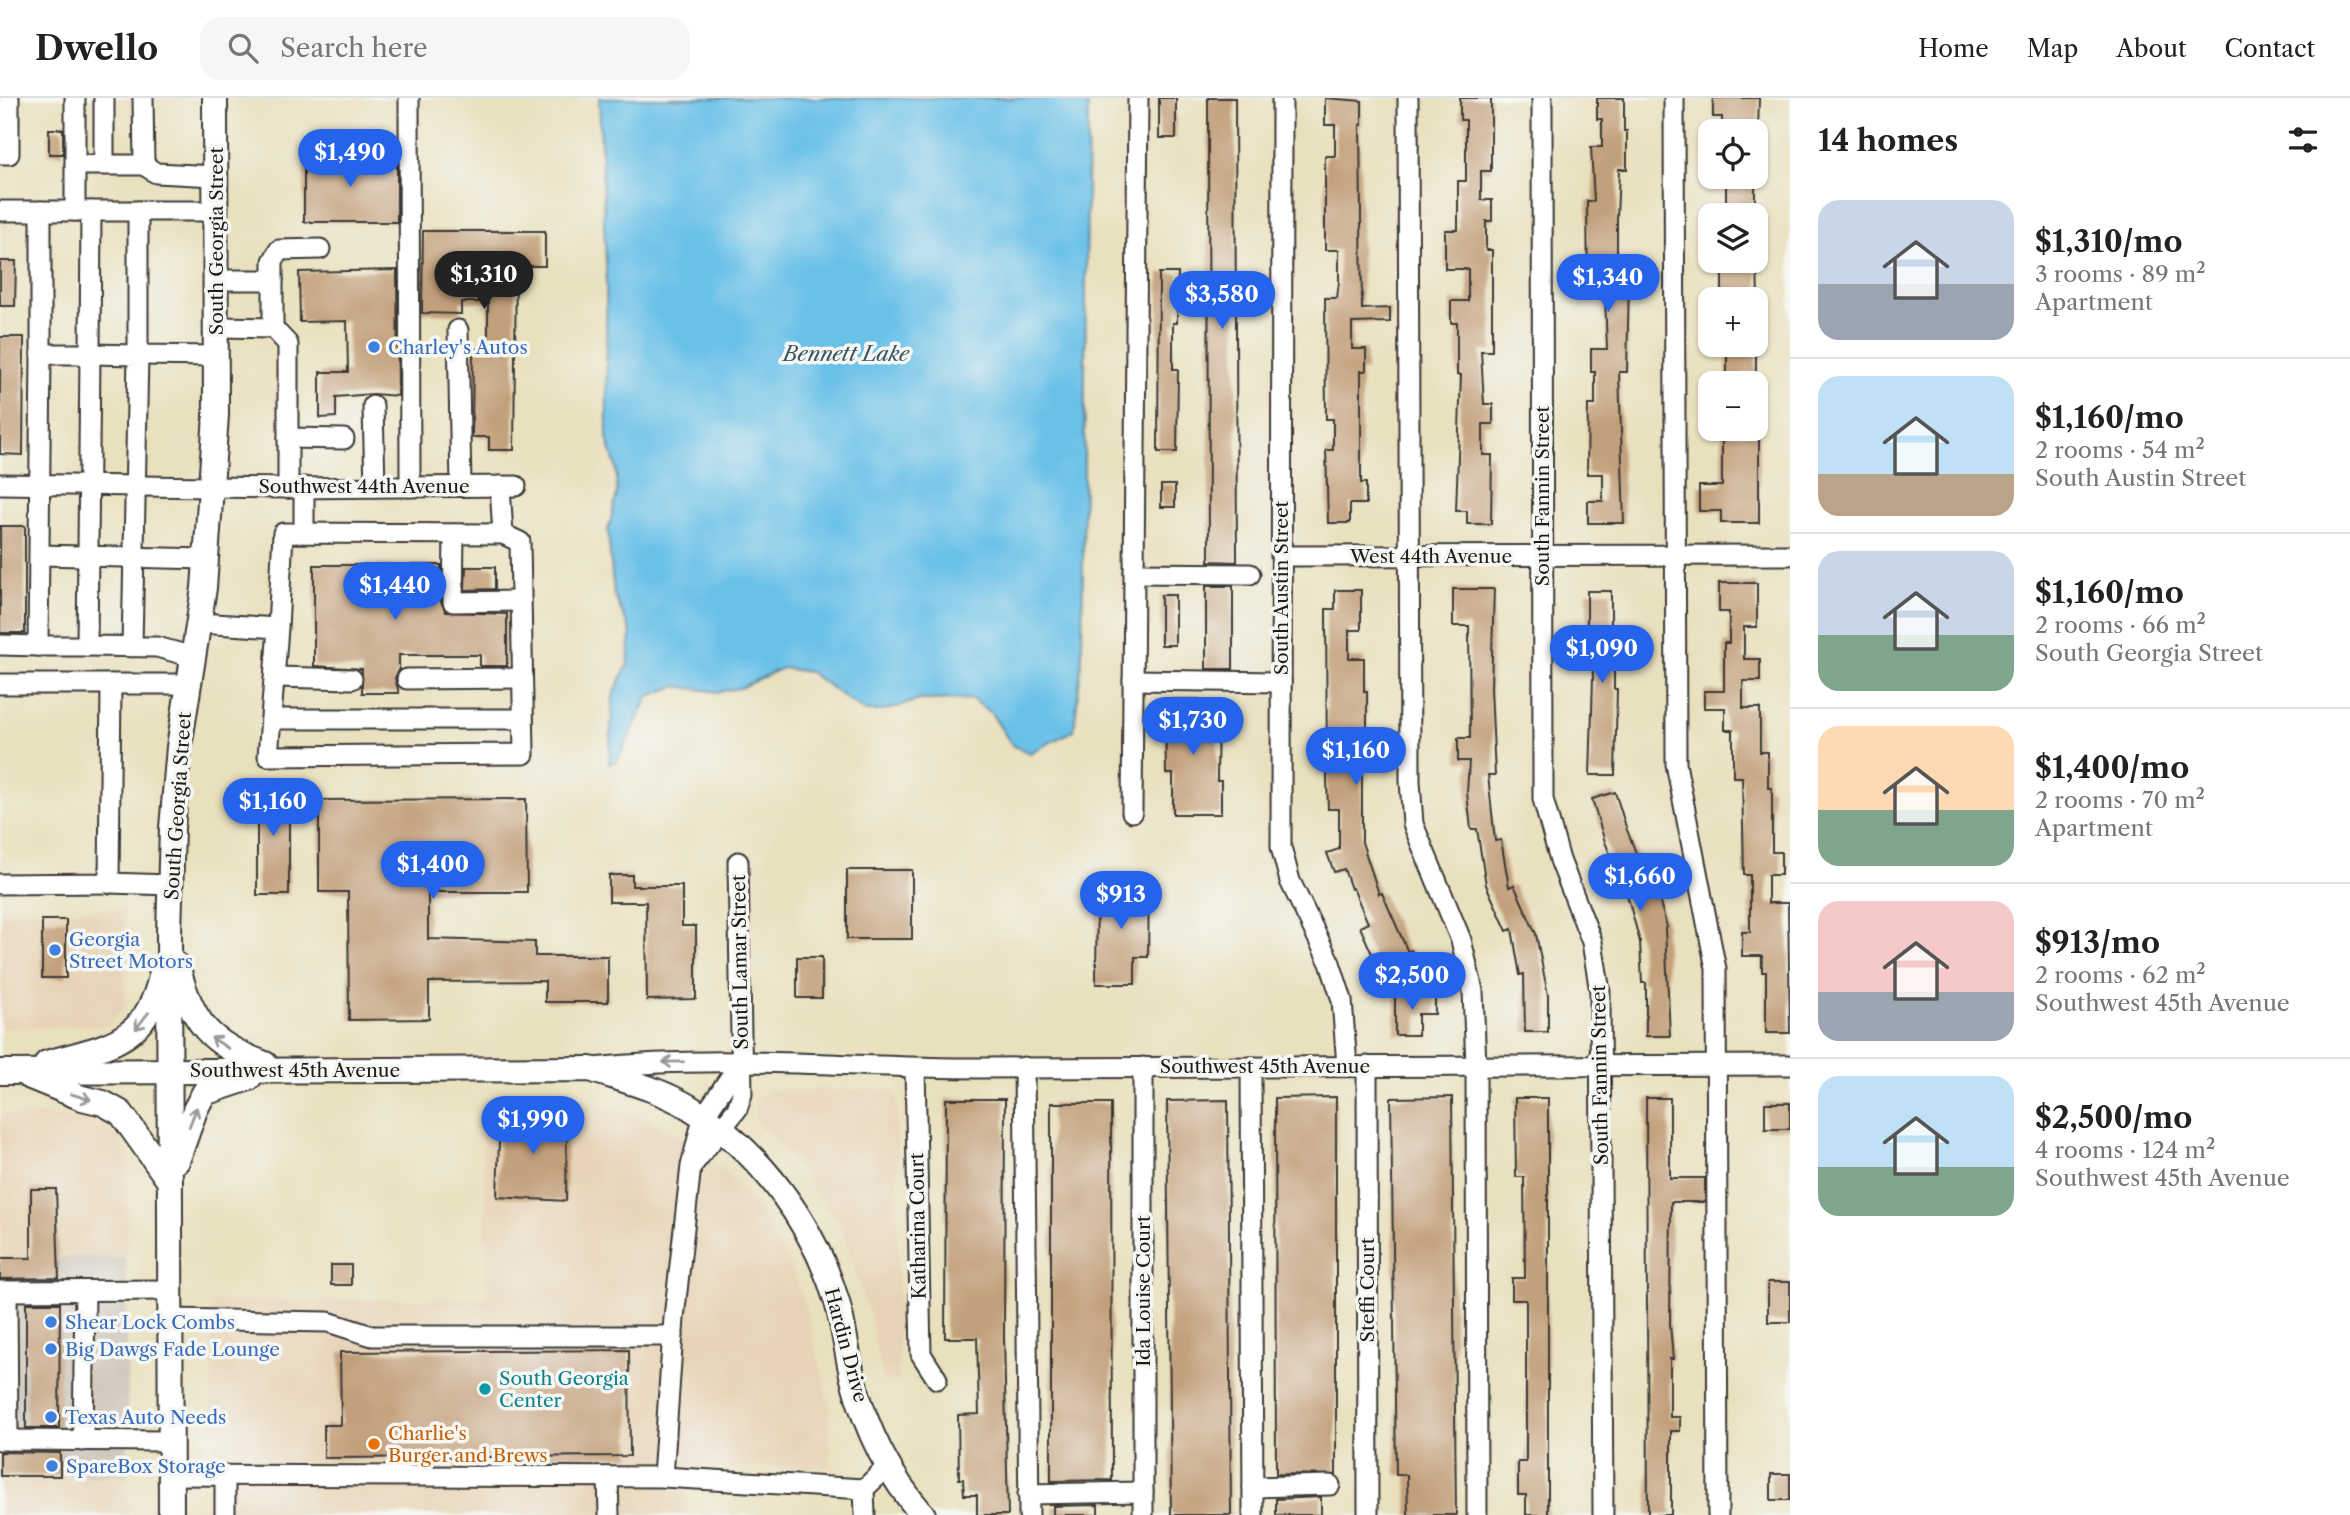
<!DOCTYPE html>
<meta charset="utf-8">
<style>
body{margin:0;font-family:"Libre Caslon Text",serif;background:#f6f6f6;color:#222;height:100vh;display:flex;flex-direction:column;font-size:26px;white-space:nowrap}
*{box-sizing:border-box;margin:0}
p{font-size:23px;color:#767676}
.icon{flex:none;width:38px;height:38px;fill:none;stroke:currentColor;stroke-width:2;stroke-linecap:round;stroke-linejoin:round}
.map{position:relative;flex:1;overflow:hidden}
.panel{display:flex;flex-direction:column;background:#fff;width:560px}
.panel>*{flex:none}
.controls{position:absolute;left:1698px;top:21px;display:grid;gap:14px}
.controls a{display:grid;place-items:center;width:70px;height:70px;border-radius:14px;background:#fff;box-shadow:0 2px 5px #0004;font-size:35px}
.price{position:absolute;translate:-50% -60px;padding:0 16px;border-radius:24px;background:#2563eb;color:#fff;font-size:23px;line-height:46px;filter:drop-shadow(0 2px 4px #0008)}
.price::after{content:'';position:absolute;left:50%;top:42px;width:21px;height:16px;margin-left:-10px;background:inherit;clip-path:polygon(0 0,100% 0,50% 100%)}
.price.on{background:#222;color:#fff}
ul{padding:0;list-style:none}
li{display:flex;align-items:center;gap:21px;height:175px;padding:0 28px}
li+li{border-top:2px solid #e0e0e0}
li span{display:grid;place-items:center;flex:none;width:196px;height:140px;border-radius:21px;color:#555}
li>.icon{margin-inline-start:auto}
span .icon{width:84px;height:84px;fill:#fffc;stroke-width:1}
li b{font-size:30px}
h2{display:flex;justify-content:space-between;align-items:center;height:84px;padding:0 28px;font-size:30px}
header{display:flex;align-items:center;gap:42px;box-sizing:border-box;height:98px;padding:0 35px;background:#fff;border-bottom:2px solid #e0e0e0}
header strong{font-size:33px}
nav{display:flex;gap:38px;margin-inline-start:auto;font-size:24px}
.search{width:490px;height:63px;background:#f6f6f6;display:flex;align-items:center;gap:18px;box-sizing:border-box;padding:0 24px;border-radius:21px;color:#767676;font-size:26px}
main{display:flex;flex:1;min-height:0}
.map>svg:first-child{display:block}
.built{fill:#e7d4b7}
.industrial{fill:#cbc3b8}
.water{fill:#6bc1e8;stroke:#446e82;stroke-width:2}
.building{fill:#c3a07b}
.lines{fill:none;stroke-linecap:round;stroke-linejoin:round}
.minor-casing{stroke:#3b3934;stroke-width:23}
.major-casing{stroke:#3b3934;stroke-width:28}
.minor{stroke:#fff;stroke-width:19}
.major{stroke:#fff;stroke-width:24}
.oneway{stroke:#999}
.shop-dot{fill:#3f7fe0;stroke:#f6f6f2;stroke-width:2.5}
.culture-dot{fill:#0f9aa8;stroke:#f6f6f2;stroke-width:2.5}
.food-dot{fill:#e8710a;stroke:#f6f6f2;stroke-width:2.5}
.labels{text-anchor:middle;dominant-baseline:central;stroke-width:7;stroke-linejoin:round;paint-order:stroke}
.street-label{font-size:19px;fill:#1c1c1c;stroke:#f6f6f2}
.shop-label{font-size:19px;fill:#366cbe;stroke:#f6f6f2;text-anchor:start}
.culture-label{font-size:19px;fill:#0d838f;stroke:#f6f6f2;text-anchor:start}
.food-label{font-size:19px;fill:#c56008;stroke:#f6f6f2;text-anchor:start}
.water-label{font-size:21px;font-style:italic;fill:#385663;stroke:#f6f6f2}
</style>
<header>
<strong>Dwello</strong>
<div class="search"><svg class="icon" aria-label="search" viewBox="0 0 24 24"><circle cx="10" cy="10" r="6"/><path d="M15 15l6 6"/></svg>Search here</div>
<nav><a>Home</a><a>Map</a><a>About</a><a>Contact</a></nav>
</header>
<main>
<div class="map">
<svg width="1790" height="1417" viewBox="0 0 1790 1417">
<rect width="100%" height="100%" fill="#f6f6f2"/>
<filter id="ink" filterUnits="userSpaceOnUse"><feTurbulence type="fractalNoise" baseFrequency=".0143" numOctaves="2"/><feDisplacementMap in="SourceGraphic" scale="14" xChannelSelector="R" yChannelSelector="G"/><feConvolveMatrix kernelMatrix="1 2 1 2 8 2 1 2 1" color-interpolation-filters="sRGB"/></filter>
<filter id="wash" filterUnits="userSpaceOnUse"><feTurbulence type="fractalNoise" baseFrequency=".00686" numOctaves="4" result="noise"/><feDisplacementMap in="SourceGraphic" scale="28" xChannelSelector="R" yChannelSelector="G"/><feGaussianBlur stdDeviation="1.57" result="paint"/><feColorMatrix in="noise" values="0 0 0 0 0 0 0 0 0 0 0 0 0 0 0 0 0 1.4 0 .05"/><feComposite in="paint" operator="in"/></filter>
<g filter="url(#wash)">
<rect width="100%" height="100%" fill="#e9e0be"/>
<g class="built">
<polygon points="125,812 125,910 107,928 0,930 1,813"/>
<polygon points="890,991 897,998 899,1283 882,1281 871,1223 842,1132 789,1056 756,1025 755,1011 759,998 771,992"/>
<polygon points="482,1002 587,1003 654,1025 688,1044 666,1201 685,1201 698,1070 709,1062 724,1073 760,1114 789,1164 805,1204 830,1308 832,1369 686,1369 686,1417 212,1417 211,1204 487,1200"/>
<polygon points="0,1017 77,1017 99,1021 121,1044 127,1060 128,1417 0,1417 0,1378 18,1160 0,1160"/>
</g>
<polygon class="industrial" points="126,1159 128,1378 0,1378 0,1160"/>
<polygon class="water" points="599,0 1088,0 1082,559 1074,632 1030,655 1012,647 991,615 972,601 920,602 882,613 864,613 809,574 782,570 740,590 718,594 676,588 649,598 617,663 609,666 613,598 628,566 631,534 614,497 608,433 617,395 616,369 607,340 606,169"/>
<g id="blocks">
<g class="building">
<rect x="1159" y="0" width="17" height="40"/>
<polygon points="1208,0 1235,0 1237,464 1209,463"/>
<polygon points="1325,0 1362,3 1362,27 1360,27 1362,211 1390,210 1390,224 1352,225 1352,251 1366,251 1366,273 1361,273 1361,385 1366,385 1366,406 1350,406 1350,425 1328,425 1326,352 1333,352 1333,321 1326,321 1325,200 1337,200 1339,184 1339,152 1325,152 1325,58 1335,58 1335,27 1325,27"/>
<polygon points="1460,0 1491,0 1491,73 1481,73 1481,102 1492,102 1492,123 1486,123 1486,152 1492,152 1492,253 1481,253 1484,306 1493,306 1493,326 1483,326 1483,357 1492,357 1491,426 1467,426 1467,413 1456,413 1461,277 1457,277 1457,225 1451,225 1451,203 1468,203 1468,171 1445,171 1445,132 1458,132 1458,83 1466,83 1466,22 1460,22"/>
<polygon points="1597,0 1624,0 1624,33 1627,33 1627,71 1619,71 1617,121 1617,182 1629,182 1627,274 1619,274 1624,425 1588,425 1588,403 1603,403 1603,376 1587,376 1588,307 1595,307 1595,274 1591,274 1591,251 1607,251 1605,198 1588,198 1587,103 1594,103 1591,49 1602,49 1602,21 1597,21"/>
<polygon points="1713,0 1759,0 1758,33 1722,33 1722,19 1713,19"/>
<rect x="49" y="31" width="14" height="25"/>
<rect x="304" y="58" width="93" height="66"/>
<rect x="1726" y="81" width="29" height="36"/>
<polygon points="423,133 545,133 545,168 516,168 514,352 489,352 489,339 472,339 473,251 488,251 488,204 461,204 461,216 422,215"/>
<polygon points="0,163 16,163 15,208 0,208"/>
<polygon points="1722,163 1757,163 1758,201 1722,201"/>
<polygon points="397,172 398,298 373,296 336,299 336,319 320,320 320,274 348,274 347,223 300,224 299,174"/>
<polygon points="1159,175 1178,175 1177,225 1173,225 1173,271 1178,271 1177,354 1158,354"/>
<polygon points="0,239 24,239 23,357 0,356"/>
<polygon points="1727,247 1756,247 1756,275 1744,275 1744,285 1727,285"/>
<polygon points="1722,336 1759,336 1759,425 1721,425 1721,413 1699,413 1699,388 1722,388"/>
<rect x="1161" y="387" width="14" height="22"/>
<rect x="0" y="428" width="25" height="107"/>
<polygon points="314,467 441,467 441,504 446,514 507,516 507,568 480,568 480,557 399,557 399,572 395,580 399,595 362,595 362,571 314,568"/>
<polygon points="466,469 495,469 495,491 465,492"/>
<polygon points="1719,485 1757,485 1757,529 1744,529 1744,561 1760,561 1760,583 1743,583 1743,610 1760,610 1760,654 1768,654 1768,690 1772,690 1772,754 1781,754 1781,777 1768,777 1768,805 1788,805 1790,935 1766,935 1766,874 1762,874 1762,858 1742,858 1742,834 1750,834 1750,777 1744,777 1742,679 1733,679 1733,632 1725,632 1725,610 1704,610 1704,593 1724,593 1724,545 1729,545 1729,514 1719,514"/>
<rect x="1206" y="488" width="27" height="83"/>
<polygon points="1453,491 1494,491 1491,590 1495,677 1488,677 1495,743 1501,742 1509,789 1514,787 1536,836 1548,897 1548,934 1525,934 1524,876 1520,877 1512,831 1507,833 1486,787 1477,731 1471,731 1467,695 1469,663 1458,663 1458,640 1470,640 1469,528 1453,528"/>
<polygon points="1335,492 1361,492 1361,532 1349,532 1349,560 1364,560 1364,593 1367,593 1367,632 1362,632 1362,744 1379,796 1382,795 1408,854 1411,852 1421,873 1387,890 1360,829 1368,825 1353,790 1351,791 1344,771 1334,774 1327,755 1339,751 1339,711 1328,711 1327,681 1326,511 1335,511"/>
<polygon points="1587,493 1611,493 1611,542 1614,542 1614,591 1617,591 1615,677 1590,677 1593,580 1591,531 1587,531"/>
<rect x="1161" y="497" width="14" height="50"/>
<polygon points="1165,601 1199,601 1199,609 1218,609 1217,683 1221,683 1221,716 1173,716 1173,676 1166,676"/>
<rect x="257" y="682" width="32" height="115"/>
<polygon points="1615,694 1627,732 1651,793 1656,791 1667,829 1665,830 1670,938 1646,938 1646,885 1642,885 1640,844 1628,800 1605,744 1592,701"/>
<polygon points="526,701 527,794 428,794 428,841 535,844 535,858 608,858 608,904 545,904 545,883 429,884 429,921 349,922 348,794 319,794 319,702"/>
<rect x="847" y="772" width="65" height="69"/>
<polygon points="609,777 632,777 632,788 682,788 682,828 696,828 696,901 647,902 646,804 609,804"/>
<polygon points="1097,785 1149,785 1148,859 1135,859 1135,886 1096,886"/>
<rect x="42" y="822" width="24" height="58"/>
<rect x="797" y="859" width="25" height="41"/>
<polygon points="1395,896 1435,896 1435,916 1418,916 1418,937 1395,937"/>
<polygon points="1336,999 1336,1377 1276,1376 1275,1000"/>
<polygon points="1452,999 1456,1417 1408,1417 1407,1377 1396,1377 1391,1000"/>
<polygon points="1515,1000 1548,1000 1548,1417 1526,1417 1526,1397 1518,1397 1518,1364 1526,1364 1526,1202 1512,1202 1512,1180 1525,1180 1524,1079 1516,1079"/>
<polygon points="1646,1000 1670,1000 1670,1080 1705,1080 1705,1104 1671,1104 1670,1226 1673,1261 1670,1261 1670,1319 1680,1319 1680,1333 1671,1333 1671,1417 1648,1417"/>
<polygon points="946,1001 1005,1001 1004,1240 1008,1417 977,1417 977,1397 964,1397 963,1381 959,1381 958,1317 979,1316 977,1240 945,1240"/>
<polygon points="1228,1002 1231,1417 1171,1417 1167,1003"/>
<polygon points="1051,1005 1111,1005 1112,1382 1051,1383"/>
<rect x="1765" y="1005" width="25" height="26"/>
<polygon points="500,1014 567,1016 566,1103 497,1099"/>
<polygon points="31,1091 56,1091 59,1180 0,1181 0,1160 31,1160"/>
<rect x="331" y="1167" width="20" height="20"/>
<rect x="1768" y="1184" width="22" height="40"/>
<polygon points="26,1205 60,1205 59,1330 26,1330"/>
<polygon points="629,1252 630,1358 324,1360 324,1327 341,1327 340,1254"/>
<polygon points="0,1354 60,1355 60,1378 0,1378"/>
<rect x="1771" y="1376" width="19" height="26"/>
<polygon points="1321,1399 1321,1417 1276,1417 1276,1401"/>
<polygon points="1098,1407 1098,1417 1053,1417 1053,1408"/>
</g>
</g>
</g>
<g filter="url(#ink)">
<use href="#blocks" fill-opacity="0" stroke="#3b3934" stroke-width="2"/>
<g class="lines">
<defs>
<g id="minor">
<polyline points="104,0 104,66"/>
<polyline points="409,0 410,389"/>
<polyline points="1282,0 1281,749 1290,783 1330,865 1342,902 1347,968"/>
<polyline points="1408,0 1410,683 1413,726 1461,842 1473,893 1476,968 1477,1417"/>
<polyline points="1542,0 1543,701 1560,762 1592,844 1600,894 1603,1417"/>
<polyline points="1674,0 1676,666 1716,871 1718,1417"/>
<polyline points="0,56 9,56 9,0"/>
<polyline points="75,67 144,67 143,0"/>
<polyline points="144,67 156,75 215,78"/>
<polyline points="0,113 216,113"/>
<polyline points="41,113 41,256 90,256 91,113"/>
<polyline points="75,113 75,0"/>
<polyline points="138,113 138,257 216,258"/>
<polyline points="216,182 273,182"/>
<polyline points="216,229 273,230"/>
<polyline points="458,232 461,388"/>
<polyline points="41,256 38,548 87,548"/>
<polyline points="373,308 375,389"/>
<polyline points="288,340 344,341"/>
<polyline points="0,386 288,390 516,388"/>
<polyline points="500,388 503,436"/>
<polyline points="288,390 288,246 273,230 273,163 279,152 320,151"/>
<polyline points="304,434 304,389"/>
<polyline points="454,436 453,504 521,503"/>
<polyline points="40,457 206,461"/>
<polyline points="1281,458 1790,457"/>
<polyline points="1134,475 1250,476"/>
<polyline points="199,525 278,530 283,435 503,436 520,444 524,656 268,658 278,530"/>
<polyline points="0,547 38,548"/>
<polyline points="132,549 138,257 90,256 87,548 157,549 193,559"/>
<polyline points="276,579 352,581"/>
<polyline points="407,581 522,580"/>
<polyline points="1133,582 1281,584"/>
<polyline points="0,586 111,586"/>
<polyline points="271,621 523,621"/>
<polyline points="1132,714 1138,0"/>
<polyline points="109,785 171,787"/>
<polyline points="0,786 109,785 111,586 189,586"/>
<polyline points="1367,968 1368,1417"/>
<polyline points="1024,969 1029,1417"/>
<polyline points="1143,969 1143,1417"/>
<polyline points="1251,969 1253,1417"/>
<path d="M 595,970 C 722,956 850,970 979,970 C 1249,969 1520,968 1790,967"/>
<polyline points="915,970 921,1256 937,1281"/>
<polyline points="694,1065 737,1011 742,996 738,764"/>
<polyline points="0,1193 170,1192"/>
<polyline points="7,1193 8,1342"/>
<polyline points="171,1221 328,1224 372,1238 673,1238"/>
<polyline points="0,1342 171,1343"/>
<polyline points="83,1343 85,1193"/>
<polyline points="171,1377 663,1379 864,1391"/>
<polyline points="608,1379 609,1417"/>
<polyline points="663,1379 674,1220 691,1068 703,1020 741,963"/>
<polyline points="1253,1389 1330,1387"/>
<polyline points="1028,1396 1143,1394"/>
<polyline points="225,1417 225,1377"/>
<polyline points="865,1417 864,1391 888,1368"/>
</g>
<g id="major">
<path d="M 177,867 C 192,925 209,946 265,966"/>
<path d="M 47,965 C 110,947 147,946 162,874"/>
<path d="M 0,974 L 590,971 C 623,982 659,991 689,1009 C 760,1052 813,1125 837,1204 C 844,1229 847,1256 853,1281 C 866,1332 889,1378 923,1417"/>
<polyline points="28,978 82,1000 103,1005 121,1015 170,1084"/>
<polyline points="177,1063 195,1012 204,995 249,980"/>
<polyline points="171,1417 169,835 172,730 179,649 204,490 216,317 215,0"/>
</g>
</defs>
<use href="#minor" class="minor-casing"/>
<use href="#major" class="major-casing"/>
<use href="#minor" class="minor"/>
<use href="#major" class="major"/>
</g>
<defs><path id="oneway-shaft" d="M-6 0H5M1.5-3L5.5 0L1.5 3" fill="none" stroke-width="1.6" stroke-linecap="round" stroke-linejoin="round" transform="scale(1.75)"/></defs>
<g class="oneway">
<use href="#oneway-shaft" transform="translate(142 923) rotate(128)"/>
<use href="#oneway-shaft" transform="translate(220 945) rotate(-147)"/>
<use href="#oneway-shaft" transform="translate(673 964) rotate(179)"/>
<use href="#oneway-shaft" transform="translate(81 999) rotate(17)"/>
<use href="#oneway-shaft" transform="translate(193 1019) rotate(-69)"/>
</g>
</g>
<g class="shop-dot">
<circle cx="374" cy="249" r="7"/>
<circle cx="55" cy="852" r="7"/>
<circle cx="51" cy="1224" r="7"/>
<circle cx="51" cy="1251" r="7"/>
<circle cx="51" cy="1319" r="7"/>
<circle cx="52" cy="1368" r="7"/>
</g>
<circle class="culture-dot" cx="485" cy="1291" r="7"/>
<circle class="food-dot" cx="374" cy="1346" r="7"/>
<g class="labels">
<g class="street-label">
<text transform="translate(216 143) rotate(-90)">South Georgia Street</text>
<text x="364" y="388">Southwest 44th Avenue</text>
<text transform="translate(1542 398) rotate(-90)">South Fannin Street</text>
<text x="1431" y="458">West 44th Avenue</text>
<text transform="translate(1281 490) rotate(-90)">South Austin Street</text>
<text transform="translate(178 708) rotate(-86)">South Georgia Street</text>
<text transform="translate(740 864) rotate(-91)">South Lamar Street</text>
<text x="1265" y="968">Southwest 45th Avenue</text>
<text x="295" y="972">Southwest 45th Avenue</text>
<text transform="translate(1600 977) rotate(-91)">South Fannin Street</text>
<text transform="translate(918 1128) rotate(-91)">Katharina Court</text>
<text transform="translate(1367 1192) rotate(-90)">Steffi Court</text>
<text transform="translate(1143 1193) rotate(-90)">Ida Louise Court</text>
<text transform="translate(846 1247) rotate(75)">Hardin Drive</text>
</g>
<g class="shop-label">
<text x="388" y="249">Charley's Autos</text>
<text x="69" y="841">Georgia<tspan x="69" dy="22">Street Motors</tspan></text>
<text x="65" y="1224">Shear Lock Combs</text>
<text x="65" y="1251">Big Dawgs Fade Lounge</text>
<text x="65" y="1319">Texas Auto Needs</text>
<text x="66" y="1368">SpareBox Storage</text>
</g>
<g class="culture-label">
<text x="499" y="1280">South Georgia<tspan x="499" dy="22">Center</tspan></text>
</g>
<g class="food-label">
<text x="388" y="1335">Charlie's<tspan x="388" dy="22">Burger and Brews</tspan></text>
</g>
<g class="water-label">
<text x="846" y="255">Bennett Lake</text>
</g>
</g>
</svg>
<div class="controls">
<a><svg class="icon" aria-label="locate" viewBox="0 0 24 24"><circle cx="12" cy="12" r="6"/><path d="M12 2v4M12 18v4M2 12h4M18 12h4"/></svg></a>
<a><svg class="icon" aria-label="layers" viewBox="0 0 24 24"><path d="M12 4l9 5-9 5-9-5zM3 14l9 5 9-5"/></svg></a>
<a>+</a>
<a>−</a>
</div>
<b class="price" style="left:350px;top:91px">$1,490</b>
<b class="price on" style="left:484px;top:213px">$1,310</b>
<b class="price" style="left:1608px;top:216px">$1,340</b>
<b class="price" style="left:1222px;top:233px">$3,580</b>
<b class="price" style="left:395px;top:524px">$1,440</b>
<b class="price" style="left:1602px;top:587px">$1,090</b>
<b class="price" style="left:1193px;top:659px">$1,730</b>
<b class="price" style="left:1356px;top:689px">$1,160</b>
<b class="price" style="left:273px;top:740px">$1,160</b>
<b class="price" style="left:433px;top:803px">$1,400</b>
<b class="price" style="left:1640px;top:815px">$1,660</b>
<b class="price" style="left:1121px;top:833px">$913</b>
<b class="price" style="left:1412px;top:914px">$2,500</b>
<b class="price" style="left:533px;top:1058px">$1,990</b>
</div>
<section class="panel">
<h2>14 homes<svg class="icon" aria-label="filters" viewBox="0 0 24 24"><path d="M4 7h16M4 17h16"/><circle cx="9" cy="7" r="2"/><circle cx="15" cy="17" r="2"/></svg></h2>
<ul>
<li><span style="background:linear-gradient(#c9d6e8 60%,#9aa5b1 0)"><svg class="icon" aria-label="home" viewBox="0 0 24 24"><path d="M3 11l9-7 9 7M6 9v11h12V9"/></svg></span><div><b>$1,310/mo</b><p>3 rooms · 89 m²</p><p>Apartment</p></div></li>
<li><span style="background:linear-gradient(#bfe0f5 70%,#b9a48a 0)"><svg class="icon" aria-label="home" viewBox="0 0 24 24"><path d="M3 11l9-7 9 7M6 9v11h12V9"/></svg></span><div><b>$1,160/mo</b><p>2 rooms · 54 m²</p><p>South Austin Street</p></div></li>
<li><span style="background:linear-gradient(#c9d6e8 60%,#7fa58c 0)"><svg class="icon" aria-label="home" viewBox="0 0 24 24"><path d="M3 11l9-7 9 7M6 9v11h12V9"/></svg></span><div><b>$1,160/mo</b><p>2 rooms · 66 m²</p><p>South Georgia Street</p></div></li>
<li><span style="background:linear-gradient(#ffd9b3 60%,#7fa58c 0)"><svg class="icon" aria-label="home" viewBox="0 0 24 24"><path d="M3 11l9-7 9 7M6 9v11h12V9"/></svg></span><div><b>$1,400/mo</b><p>2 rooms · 70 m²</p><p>Apartment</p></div></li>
<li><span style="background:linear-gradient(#f6c9c9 65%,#9aa5b1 0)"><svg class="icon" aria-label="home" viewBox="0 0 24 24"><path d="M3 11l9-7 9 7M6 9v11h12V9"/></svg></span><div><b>$913/mo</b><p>2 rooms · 62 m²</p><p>Southwest 45th Avenue</p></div></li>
<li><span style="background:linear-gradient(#bfe0f5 65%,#7fa58c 0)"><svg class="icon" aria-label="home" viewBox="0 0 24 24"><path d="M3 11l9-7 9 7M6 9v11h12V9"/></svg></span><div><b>$2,500/mo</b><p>4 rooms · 124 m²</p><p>Southwest 45th Avenue</p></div></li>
</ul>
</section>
</main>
